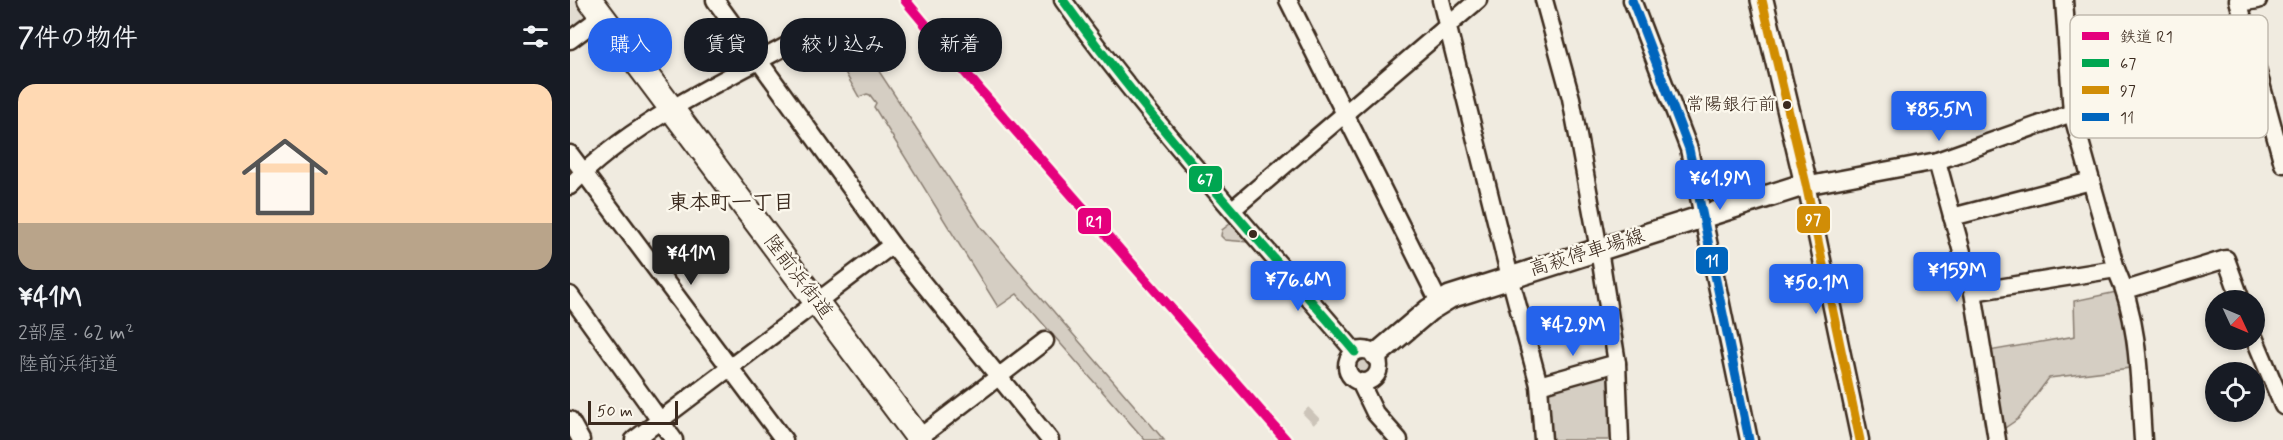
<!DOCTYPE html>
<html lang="ja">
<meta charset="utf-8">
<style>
body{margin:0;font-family:Mynerve,"Klee One",sans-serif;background:#242831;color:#f1f3f6;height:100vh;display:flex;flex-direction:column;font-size:22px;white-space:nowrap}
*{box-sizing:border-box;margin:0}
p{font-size:20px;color:#9ea1a6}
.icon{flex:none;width:33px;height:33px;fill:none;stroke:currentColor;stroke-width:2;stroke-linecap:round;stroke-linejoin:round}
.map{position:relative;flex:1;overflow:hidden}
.sheet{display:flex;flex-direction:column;background:#171b24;width:570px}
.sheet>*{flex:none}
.top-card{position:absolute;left:18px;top:18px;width:570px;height:54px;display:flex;gap:12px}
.needle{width:39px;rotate:134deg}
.fabs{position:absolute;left:1635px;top:290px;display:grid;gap:12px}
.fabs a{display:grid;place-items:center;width:60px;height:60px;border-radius:50%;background:#171b24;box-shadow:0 3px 9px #0003;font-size:30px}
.scale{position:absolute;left:18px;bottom:15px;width:90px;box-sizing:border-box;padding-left:6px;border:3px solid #3b2a1e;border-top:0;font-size:16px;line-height:21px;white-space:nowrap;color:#3b2a1e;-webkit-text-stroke:4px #fbf7ec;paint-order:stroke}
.price{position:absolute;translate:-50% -51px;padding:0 14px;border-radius:6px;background:#2563eb;color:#fff;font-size:20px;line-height:39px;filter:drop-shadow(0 2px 3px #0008)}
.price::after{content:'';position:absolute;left:50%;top:36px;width:18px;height:14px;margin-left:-9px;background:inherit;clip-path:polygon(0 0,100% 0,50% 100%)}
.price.current{background:#222;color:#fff}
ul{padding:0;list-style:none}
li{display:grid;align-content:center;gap:12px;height:318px;padding:0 18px}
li+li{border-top:2px solid #363941}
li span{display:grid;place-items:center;height:186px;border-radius:18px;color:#555}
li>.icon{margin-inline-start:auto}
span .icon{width:108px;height:108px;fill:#fffc;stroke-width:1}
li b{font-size:26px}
h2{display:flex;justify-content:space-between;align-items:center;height:72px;padding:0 18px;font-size:26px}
.tag{padding:0 21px;border-radius:24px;background:#171b24;box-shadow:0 3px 9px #0003;font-size:21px;line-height:54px}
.tag.current{background:#2563eb;color:#fff}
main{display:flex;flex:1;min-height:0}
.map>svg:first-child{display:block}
.built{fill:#e2dcd1}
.green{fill:#d5cec3;stroke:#887c70;stroke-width:1.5}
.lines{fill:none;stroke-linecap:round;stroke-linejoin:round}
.minor-tunnel{stroke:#ccc4b9;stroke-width:16;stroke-dasharray:16 8;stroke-linecap:butt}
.minor-casing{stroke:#3b2a1e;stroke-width:21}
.major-casing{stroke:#3b2a1e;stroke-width:26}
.highway-casing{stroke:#3b2a1e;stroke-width:28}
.minor{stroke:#fbf7ec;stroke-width:16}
.major{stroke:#fbf7ec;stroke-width:21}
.highway{stroke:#fbf7ec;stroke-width:24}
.bus-1-casing{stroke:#fbf7ec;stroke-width:14}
.bus-2-casing{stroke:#fbf7ec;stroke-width:14}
.bus-3-casing{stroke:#fbf7ec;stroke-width:14}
.bus-1{stroke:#00a651;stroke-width:9}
.bus-2{stroke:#d18d06;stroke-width:9}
.bus-3{stroke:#0065bd;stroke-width:9}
.rail-1-casing{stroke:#fbf7ec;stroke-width:15}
.rail-1{stroke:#e5007d;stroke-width:10}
.bus-dot{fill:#3b2a1e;stroke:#fbf7ec;stroke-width:2}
.labels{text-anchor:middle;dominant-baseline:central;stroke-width:5;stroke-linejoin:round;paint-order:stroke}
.bus-label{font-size:18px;fill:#3b2a1e;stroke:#fbf7ec;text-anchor:end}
.street-label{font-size:20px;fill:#3b2a1e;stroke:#fbf7ec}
.neighbourhood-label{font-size:21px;font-weight:bold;fill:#3b2a1e;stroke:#fbf7ec}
.key{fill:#fbf7ec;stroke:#c1baae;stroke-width:1.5}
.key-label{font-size:16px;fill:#3b2a1e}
.line-badge{stroke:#fbf7ec;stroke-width:2}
.badge-label{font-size:16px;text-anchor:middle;font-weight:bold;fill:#fff}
</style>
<main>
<section class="sheet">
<h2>7件の物件<svg class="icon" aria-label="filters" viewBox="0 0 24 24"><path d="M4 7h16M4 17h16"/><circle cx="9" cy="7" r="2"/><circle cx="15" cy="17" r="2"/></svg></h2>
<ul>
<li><span style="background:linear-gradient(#ffd9b3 75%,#b9a48a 0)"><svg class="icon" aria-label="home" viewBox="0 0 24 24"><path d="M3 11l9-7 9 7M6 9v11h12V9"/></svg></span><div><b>¥41M</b><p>2部屋 · 62 m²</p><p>陸前浜街道</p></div></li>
</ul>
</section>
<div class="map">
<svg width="1713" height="440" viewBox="0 0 1713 440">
<rect width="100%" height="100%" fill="#f0ebe0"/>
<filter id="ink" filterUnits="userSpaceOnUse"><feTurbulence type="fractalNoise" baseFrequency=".0167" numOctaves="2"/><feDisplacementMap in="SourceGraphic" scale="12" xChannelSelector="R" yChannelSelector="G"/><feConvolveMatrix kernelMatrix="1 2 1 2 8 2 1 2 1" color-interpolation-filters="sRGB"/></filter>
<g filter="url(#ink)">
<polygon class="built" points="0,0 8,0 21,16 0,32"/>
<g class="green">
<polygon points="281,21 295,50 411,227 594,440 575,440 447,294 428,307 304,107 306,103 300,95 297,94 289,97 254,35"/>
<polygon points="660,224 664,224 679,240 678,242 655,240 651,236 652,230"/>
<polygon points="1556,290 1568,367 1479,378 1448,419 1426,434 1413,352 1505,336 1504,301"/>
<circle cx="792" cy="368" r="11"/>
<polygon points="1047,363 1050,440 973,440 969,385"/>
</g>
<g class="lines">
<polyline class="minor-tunnel" points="738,419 744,413"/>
<defs>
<g id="minor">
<polyline points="145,0 322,245 480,440"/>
<path d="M 493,0 C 581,123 687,237 785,352"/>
<polyline points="718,0 869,302"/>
<polyline points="871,0 940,277 969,385 973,440"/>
<polyline points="974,0 1001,98 1029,250 1047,363 1050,440"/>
<polyline points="1062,0 1119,149 1179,440"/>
<path d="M 1494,0 L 1502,113 L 1546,269 C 1570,321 1569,384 1573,440"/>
<polyline points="1668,0 1713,164"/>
<polyline points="1669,3 1688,0"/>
<polyline points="0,40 32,16"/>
<polyline points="0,154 214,440"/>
<polyline points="1367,161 1403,292 1427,440"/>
<path d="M 0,186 C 58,125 148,83 222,43"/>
<polyline points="663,209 908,0"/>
<polyline points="1382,217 1521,181"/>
<polyline points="1556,290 1656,259 1671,300"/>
<polyline points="1403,292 1546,269"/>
<polyline points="0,295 104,440"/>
<polyline points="1684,337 1713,406"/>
<circle cx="793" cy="366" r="16"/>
<polyline points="790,382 805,413 829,440"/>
<polyline points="969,385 1047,363"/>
<polyline points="0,420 11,440"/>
<polyline points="64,440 322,245"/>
<polyline points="346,440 475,341"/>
<polyline points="1290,440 1236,184 1245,184 1367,161 1502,113 1691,83"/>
</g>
<polyline id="major" points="806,355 859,310 880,297 1236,184 1192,0"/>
<polyline id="highway" points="20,0 350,440"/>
</defs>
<use href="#minor" class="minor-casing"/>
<use href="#major" class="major-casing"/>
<use href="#highway" class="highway-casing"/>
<use href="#minor" class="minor"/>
<use href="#major" class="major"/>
<use href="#highway" class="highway"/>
<defs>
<path id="bus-1" d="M 493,0 C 581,123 687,237 785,352"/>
<polyline id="bus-2" points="1192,0 1236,184 1290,440"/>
<polyline id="bus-3" points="1062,0 1119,149 1179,440"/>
</defs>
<use href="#bus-1" class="bus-1-casing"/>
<use href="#bus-2" class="bus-2-casing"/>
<use href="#bus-3" class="bus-3-casing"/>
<use href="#bus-1" class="bus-1"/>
<use href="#bus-2" class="bus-2"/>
<use href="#bus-3" class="bus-3"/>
<defs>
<polyline id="rail-1" points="335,0 410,90 716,440"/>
</defs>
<use href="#rail-1" class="rail-1-casing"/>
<use href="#rail-1" class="rail-1"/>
</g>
</g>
<g class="bus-dot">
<circle cx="1217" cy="105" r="5"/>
<circle cx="683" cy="234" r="5"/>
</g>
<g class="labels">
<g class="bus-label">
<text x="1206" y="105">常陽銀行前</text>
</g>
<g class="street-label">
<text transform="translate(1017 253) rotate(-17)">高萩停車場線</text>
<text transform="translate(228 277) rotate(53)">陸前浜街道</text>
</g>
<g class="neighbourhood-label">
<text x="161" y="203">東本町一丁目</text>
</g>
</g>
<rect x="1500" y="15" width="198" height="123" rx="9" class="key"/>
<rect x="1512" y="32" width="27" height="8" fill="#e5007d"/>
<rect x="1512" y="59" width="27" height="8" fill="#00a651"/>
<rect x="1512" y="86" width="27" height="8" fill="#d18d06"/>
<rect x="1512" y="113" width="27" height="8" fill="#0065bd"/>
<g class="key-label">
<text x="1550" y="42">鉄道 R1</text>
<text x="1550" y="69">67</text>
<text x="1550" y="96">97</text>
<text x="1550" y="123">11</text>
</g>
<g class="line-badge">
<rect x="618" y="165" width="35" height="28" rx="6" fill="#00a651"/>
<rect x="1226" y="205" width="35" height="29" rx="6" fill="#d18d06"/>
<rect x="507" y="207" width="35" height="28" rx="6" fill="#e5007d"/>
<rect x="1125" y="246" width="34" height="29" rx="6" fill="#0065bd"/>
</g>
<g class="badge-label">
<text x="635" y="185">67</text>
<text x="1243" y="225">97</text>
<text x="524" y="227">R1</text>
<text x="1142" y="266">11</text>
</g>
</svg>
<div class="fabs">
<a><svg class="needle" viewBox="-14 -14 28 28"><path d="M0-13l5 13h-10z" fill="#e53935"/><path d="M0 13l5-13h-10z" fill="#9ea1a6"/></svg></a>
<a><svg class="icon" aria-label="locate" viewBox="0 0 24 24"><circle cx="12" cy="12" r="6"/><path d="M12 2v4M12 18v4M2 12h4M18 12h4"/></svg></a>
</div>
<div class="scale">50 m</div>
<b class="price" style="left:1369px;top:142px">¥85.5M</b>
<b class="price" style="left:1150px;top:211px">¥61.9M</b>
<b class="price current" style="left:121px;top:286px">¥41M</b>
<b class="price" style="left:1387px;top:303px">¥159M</b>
<b class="price" style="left:728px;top:312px">¥76.6M</b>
<b class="price" style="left:1246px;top:315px">¥50.1M</b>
<b class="price" style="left:1003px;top:357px">¥42.9M</b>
<div class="top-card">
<a class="tag current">購入</a>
<a class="tag">賃貸</a>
<a class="tag">絞り込み</a>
<a class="tag">新着</a>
</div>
</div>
</main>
